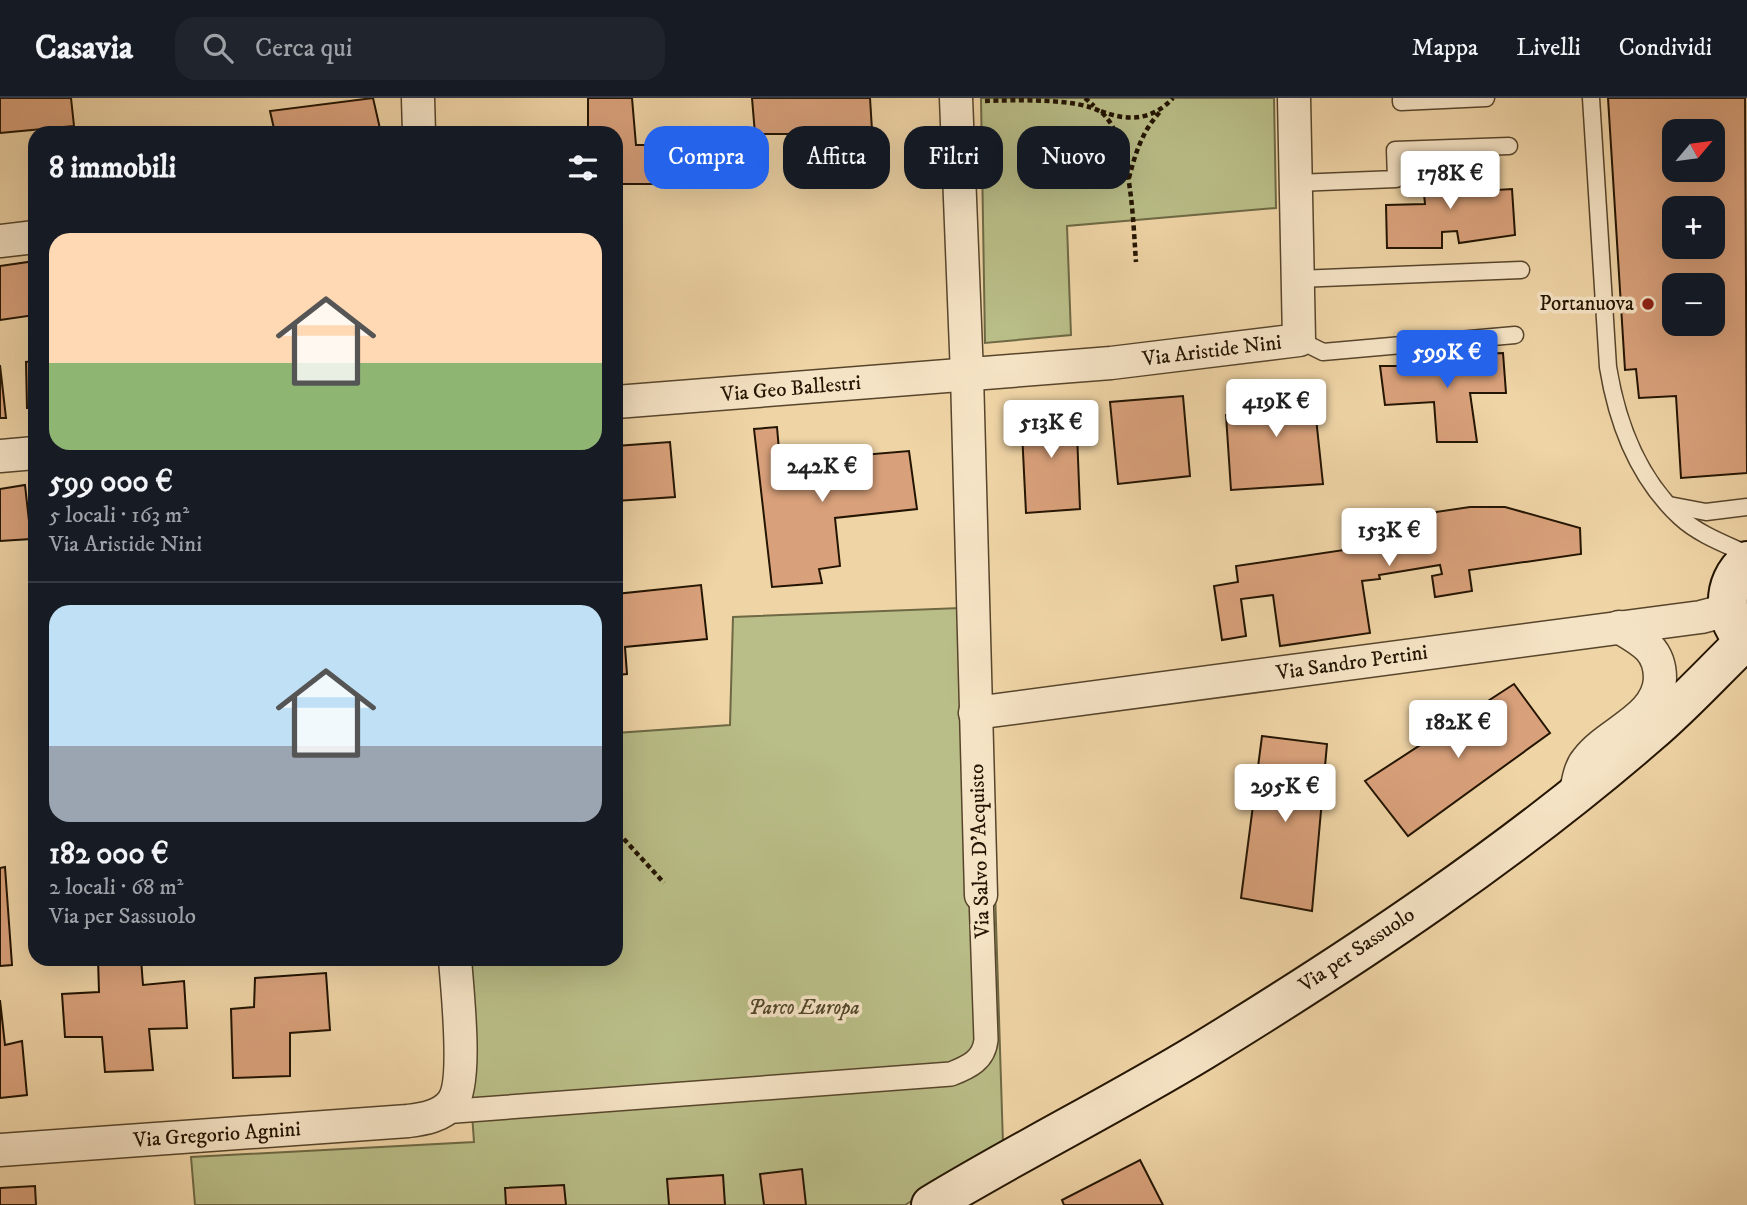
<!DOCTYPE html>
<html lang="it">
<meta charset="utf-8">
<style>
body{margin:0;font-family:"IM FELL DW Pica",serif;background:#20242c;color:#f1f3f6;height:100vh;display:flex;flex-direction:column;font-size:26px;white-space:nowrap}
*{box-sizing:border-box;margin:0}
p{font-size:23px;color:#9ea1a6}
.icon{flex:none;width:38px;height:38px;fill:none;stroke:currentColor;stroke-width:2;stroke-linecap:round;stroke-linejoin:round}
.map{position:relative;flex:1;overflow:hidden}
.drawer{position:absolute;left:28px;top:28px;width:595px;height:840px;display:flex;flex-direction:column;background:#171b24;border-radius:21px;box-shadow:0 7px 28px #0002}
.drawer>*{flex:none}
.guide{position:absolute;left:644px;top:28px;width:665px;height:63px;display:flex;gap:14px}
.needle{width:46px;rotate:61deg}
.tools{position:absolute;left:1662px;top:21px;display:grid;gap:14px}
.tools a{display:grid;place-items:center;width:63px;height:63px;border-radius:14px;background:#171b24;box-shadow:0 7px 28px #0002;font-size:35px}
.price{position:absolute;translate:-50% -60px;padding:0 16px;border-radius:7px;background:#fff;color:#222;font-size:23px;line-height:46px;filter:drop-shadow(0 2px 4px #0008)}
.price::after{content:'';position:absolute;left:50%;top:42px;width:21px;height:16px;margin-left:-10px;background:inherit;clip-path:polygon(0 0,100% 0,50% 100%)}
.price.current{background:#2563eb;color:#fff}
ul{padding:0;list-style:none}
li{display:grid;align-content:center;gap:14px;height:371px;padding:0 21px}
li+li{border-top:2px solid #363941}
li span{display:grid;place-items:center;height:217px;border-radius:21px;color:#555}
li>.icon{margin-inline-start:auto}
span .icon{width:126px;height:126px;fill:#fffc;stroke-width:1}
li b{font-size:30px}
h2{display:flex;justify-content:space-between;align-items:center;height:84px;padding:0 21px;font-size:30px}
.pill{padding:0 24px;border-radius:21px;background:#171b24;box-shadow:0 7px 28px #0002;font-size:24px;line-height:63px}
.pill.current{background:#2563eb;color:#fff}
header{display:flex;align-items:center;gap:42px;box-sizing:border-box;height:98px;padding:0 35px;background:#171b24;border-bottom:2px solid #363941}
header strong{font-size:33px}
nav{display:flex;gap:38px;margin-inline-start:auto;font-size:24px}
.search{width:490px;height:63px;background:#20242c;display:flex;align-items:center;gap:18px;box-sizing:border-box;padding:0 24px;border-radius:21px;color:#9ea1a6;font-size:26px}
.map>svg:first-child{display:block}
.green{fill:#b9bd87;stroke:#6e6944;stroke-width:2}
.building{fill:#d9a17b;stroke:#241502;stroke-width:2;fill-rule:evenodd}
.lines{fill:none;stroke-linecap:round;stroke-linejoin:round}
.service-casing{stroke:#57452b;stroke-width:19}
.pedestrian-casing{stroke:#57452b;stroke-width:26}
.minor-casing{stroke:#57452b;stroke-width:35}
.secondary-casing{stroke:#241502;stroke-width:42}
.path{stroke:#241502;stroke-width:4.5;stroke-dasharray:5 3.5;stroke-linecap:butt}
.service{stroke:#f5e3c5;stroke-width:16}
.pedestrian{stroke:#f5e3c5;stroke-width:23}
.minor{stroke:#f5e3c5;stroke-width:32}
.secondary{stroke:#f5e3c5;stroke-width:38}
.poi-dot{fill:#8f2418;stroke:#f5e3c5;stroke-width:2.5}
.labels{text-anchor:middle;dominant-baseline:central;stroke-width:7;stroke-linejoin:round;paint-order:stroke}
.poi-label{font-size:21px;fill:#241502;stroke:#f5e3c5;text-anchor:end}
.street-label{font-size:21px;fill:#241502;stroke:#f5e3c5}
.park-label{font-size:21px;font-style:italic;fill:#51472a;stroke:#f5e3c5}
</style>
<header>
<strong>Casavia</strong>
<div class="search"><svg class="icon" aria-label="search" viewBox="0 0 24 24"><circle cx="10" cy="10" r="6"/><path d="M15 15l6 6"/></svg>Cerca qui</div>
<nav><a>Mappa</a><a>Livelli</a><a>Condividi</a></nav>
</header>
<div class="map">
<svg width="1747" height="1107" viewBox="0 0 1747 1107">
<rect width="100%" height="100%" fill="#efd4a6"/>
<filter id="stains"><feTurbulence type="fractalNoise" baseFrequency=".00286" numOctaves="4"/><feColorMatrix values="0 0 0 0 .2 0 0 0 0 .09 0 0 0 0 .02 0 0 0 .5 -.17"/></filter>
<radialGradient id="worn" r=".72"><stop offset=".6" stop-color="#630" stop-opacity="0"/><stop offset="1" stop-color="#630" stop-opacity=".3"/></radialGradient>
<g class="green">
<polygon points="981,0 1274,0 1276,110 1067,128 1071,237 985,245"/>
<polygon points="986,509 1003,1046 905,1107 195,1107 191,1059 474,1044 461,861 616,861 616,635 730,627 733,519"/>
</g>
<g class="building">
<polygon points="0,0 71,0 74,28 0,35"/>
<polygon points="373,0 381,35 275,35 270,13"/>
<polygon points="588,0 632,0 636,47 650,47 653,86 616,86 616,35 588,35"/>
<polygon points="752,0 870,0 872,32 843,35 841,79 796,81 794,36 755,36"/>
<path d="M 1608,0 L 1745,0 L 1747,375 L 1681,380 L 1676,298 L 1639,300 L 1636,271 L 1625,272 ZM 1675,33 L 1713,33 L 1713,72 L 1675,72 ZM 1675,110 L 1713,110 L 1713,149 L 1675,149 ZM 1675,187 L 1713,187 L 1713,226 L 1675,226 Z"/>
<polygon points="1462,61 1463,94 1512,91 1515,137 1459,145 1457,133 1442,134 1442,150 1387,150 1386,107 1425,106 1421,65"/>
<polygon points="35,163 35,217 0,222 0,168"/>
<polygon points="1503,255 1506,295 1470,295 1477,344 1437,344 1434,304 1385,307 1380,268 1451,268 1450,257"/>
<polygon points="35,263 35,310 27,310 26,264"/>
<polygon points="0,267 6,320 0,320"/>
<polygon points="1312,282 1323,386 1231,392 1226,317 1256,313 1254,288"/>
<polygon points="1183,298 1190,378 1118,386 1110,304"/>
<polygon points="1076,310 1080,411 1026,415 1021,313"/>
<polygon points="777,329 780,364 909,353 917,411 835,420 840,468 819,471 822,485 772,489 754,331"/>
<polygon points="670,344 675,399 616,403 616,348"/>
<polygon points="25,387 31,441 0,443 0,391"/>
<polygon points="1470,409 1505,409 1580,430 1581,456 1469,472 1472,493 1435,499 1432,478 1442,476 1440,467 1379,477 1380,481 1362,483 1370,535 1280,548 1273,497 1241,501 1246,538 1222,542 1214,488 1238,484 1236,468 1371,448 1368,424"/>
<polygon points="701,487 707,541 625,549 627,576 616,577 616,496"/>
<polygon points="1514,586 1550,635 1408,738 1365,683"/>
<polygon points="1262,638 1327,646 1312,813 1241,800"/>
<polygon points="5,769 12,867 0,868 0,770"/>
<polygon points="98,861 141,861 143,887 184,883 187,930 149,931 153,972 105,974 102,939 65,939 62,896 99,894"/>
<polygon points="326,875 330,932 290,935 290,978 233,980 231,911 254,909 255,880"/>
<polygon points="0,902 5,947 22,943 27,997 0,1000"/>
<polygon points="1140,1062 1163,1107 1064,1107 1062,1102"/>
<polygon points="802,1071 806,1107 764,1107 760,1076"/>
<polygon points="723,1077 725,1107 669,1107 667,1081"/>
<polygon points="564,1087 566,1107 506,1107 505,1090"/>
<polygon points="35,1088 36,1107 0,1107 0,1090"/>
</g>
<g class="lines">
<defs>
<g id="service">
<polyline points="1401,0 1401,4 1486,0"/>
<path d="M 1591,0 L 1608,269 C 1617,324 1638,380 1680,419 C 1698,436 1725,446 1747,456"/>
<polyline points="1296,85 1396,81 1395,52 1509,48"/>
<polyline points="1298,181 1521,172"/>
<polyline points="1299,242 1323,254 1515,237"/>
<polyline points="1669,407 1706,414 1747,409"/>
</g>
<path id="pedestrian" d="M 442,1014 L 951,976 C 969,969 984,962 986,942 L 981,797"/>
<g id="minor">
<polyline points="418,0 419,35"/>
<polyline points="956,0 967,277 981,797"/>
<polyline points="0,143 35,139"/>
<polyline points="616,304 1111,265 1299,242 1294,0"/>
<polyline points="0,358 35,355"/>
<polyline points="975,615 1701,519 1728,512"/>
<path d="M 1575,697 C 1578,686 1579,671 1587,662 C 1608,634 1659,620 1660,580 C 1660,551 1641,542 1619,529"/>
<path d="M 0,1052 L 408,1023 C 424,1021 442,1018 452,1005 C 468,985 457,890 455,861"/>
</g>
<g id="secondary">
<path d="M 1747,463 C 1721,485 1722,523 1747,545"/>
<path d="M 931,1107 C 1020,1053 1113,1007 1202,953 C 1357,858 1513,754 1650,635 C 1683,607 1713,574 1745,543"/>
</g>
</defs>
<use href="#service" class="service-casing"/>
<use href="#pedestrian" class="pedestrian-casing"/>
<use href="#minor" class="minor-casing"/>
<use href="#secondary" class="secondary-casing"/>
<g class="path">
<polyline points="1085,0 1094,8"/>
<path d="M 985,3 C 1014,2 1079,0 1101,14 C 1132,40 1133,126 1136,164"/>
<path d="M 1101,13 C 1128,24 1153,22 1173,0"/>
<path d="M 1129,80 C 1135,56 1143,31 1161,13"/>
<polyline points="618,688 620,738"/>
<polyline points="616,738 623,740 664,785"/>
</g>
<use href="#service" class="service"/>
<use href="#pedestrian" class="pedestrian"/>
<use href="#minor" class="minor"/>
<use href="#secondary" class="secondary"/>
</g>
<circle class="poi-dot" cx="1648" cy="206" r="7"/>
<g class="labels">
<g class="poi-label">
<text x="1634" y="206">Portanuova</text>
</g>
<g class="street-label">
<text transform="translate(1212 253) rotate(-7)">Via Aristide Nini</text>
<text transform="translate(791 291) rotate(-5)">Via Geo Ballestri</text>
<text transform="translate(1352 565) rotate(-8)">Via Sandro Pertini</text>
<text transform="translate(980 753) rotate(-92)">Via Salvo D'Acquisto</text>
<text transform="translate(1357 852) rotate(-34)">Via per Sassuolo</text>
<text transform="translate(217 1037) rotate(-4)">Via Gregorio Agnini</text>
</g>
<g class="park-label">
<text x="804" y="910">Parco Europa</text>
</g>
</g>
<rect width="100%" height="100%" filter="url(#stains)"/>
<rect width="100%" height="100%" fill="url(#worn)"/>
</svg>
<div class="tools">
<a><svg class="needle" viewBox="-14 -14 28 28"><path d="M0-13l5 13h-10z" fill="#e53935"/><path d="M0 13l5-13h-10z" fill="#9ea1a6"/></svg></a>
<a>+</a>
<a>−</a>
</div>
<b class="price" style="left:1450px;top:113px">178K €</b>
<b class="price current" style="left:1447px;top:292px">599K €</b>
<b class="price" style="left:1276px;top:341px">419K €</b>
<b class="price" style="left:1051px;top:362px">513K €</b>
<b class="price" style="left:822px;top:406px">242K €</b>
<b class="price" style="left:1389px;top:470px">153K €</b>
<b class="price" style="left:1458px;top:662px">182K €</b>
<b class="price" style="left:1285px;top:726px">295K €</b>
<div class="guide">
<a class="pill current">Compra</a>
<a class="pill">Affitta</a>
<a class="pill">Filtri</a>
<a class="pill">Nuovo</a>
</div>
<section class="drawer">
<h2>8 immobili<svg class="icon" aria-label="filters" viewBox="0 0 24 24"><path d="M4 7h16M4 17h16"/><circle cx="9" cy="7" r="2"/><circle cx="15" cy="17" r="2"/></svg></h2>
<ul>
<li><span style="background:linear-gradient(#ffd9b3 60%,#8fb573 0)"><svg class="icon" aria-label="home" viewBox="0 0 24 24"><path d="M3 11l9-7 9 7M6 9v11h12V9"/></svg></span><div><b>599 000 €</b><p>5 locali · 163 m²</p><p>Via Aristide Nini</p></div></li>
<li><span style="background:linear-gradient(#bfe0f5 65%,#9aa5b1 0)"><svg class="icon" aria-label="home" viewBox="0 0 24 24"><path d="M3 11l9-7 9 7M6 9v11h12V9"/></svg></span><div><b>182 000 €</b><p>2 locali · 68 m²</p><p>Via per Sassuolo</p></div></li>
</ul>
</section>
</div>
